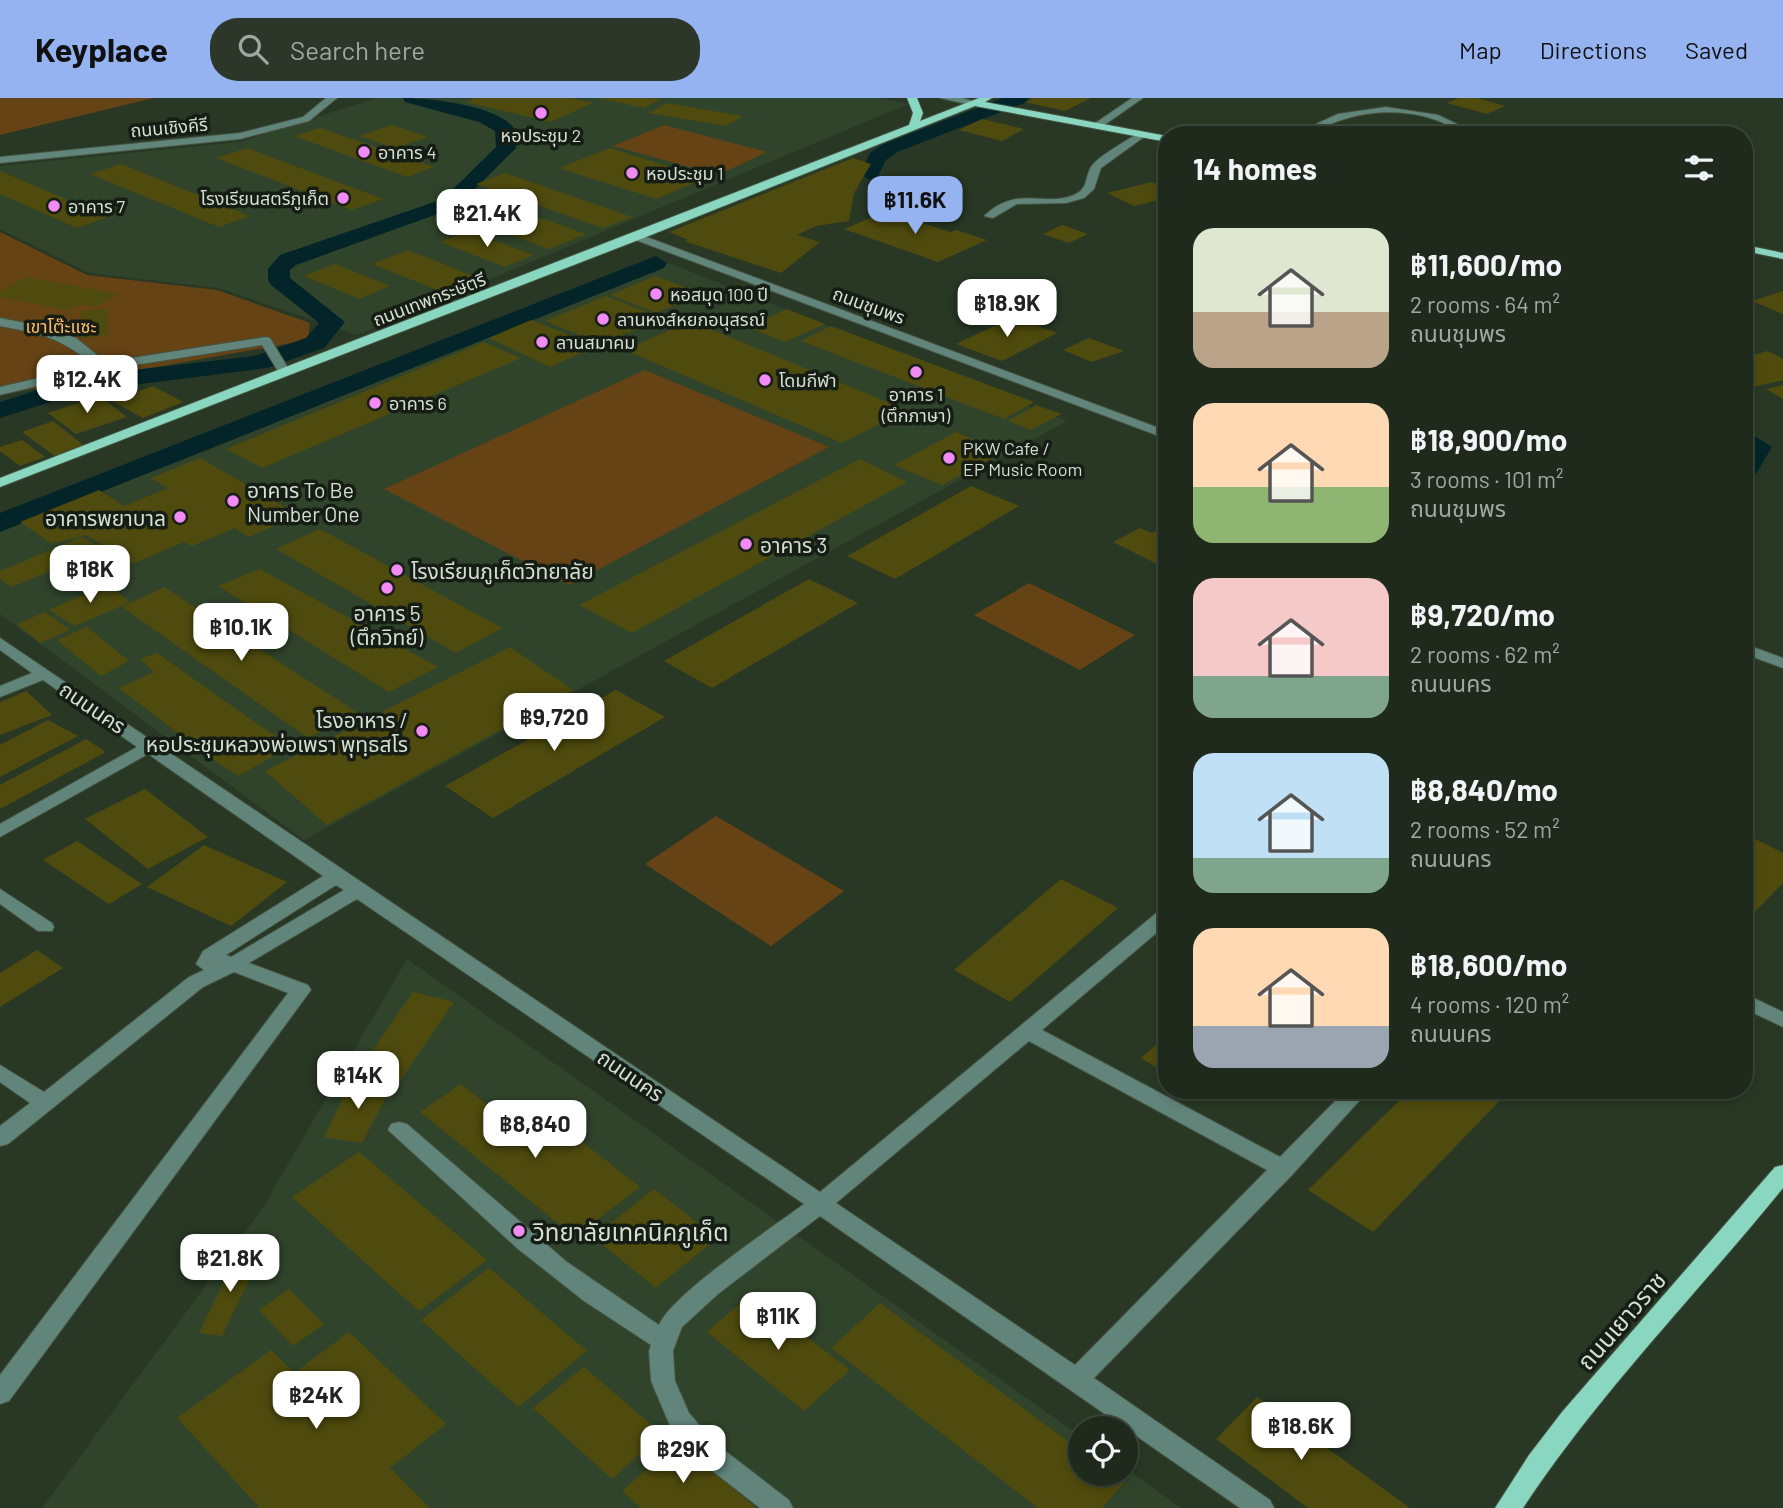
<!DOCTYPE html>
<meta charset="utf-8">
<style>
body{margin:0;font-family:Barlow,"Noto Sans Thai",sans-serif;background:#2c3629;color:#f1f3f6;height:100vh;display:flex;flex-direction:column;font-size:26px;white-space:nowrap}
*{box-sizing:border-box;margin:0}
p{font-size:23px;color:#a1a7a3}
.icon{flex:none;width:38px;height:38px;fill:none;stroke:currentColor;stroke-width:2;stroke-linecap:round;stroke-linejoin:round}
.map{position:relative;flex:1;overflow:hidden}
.sheet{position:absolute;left:1158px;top:28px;width:595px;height:973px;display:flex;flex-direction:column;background:#1f2a1c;border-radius:28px;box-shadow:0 4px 10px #0003,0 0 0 2px #3c463b}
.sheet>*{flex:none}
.buttons{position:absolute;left:1068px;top:1318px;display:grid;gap:14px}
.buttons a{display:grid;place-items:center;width:70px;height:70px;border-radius:50%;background:#1f2a1c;box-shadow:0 4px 10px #0003,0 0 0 2px #3c463b;font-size:35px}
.price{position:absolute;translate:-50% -60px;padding:0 16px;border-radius:14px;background:#fff;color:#222;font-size:23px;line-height:46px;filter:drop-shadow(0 2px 4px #0008)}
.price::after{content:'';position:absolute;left:50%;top:42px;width:21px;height:16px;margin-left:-10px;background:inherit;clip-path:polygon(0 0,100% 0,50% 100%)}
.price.active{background:#95b2f1;color:#111}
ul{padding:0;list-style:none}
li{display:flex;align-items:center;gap:21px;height:175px;padding:0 35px}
li span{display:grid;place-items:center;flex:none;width:196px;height:140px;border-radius:21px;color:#555}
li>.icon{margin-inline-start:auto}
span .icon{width:84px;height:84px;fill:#fffc;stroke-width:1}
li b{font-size:30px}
h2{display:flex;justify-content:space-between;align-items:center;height:84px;padding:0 35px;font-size:30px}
header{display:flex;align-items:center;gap:42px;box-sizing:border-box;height:98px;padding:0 35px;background:#95b2f1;color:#111}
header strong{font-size:33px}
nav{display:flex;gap:38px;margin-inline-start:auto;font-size:24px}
.search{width:490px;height:63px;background:#2c3629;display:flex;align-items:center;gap:18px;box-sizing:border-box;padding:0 24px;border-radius:28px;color:#a1a7a3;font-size:26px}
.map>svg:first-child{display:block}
.built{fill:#30442b}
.green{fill:#654315}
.water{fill:#03252a}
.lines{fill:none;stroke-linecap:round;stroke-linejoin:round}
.canal{fill:#03252a;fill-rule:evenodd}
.building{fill:#4f4b0e}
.minor-casing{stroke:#455341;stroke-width:2}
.major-casing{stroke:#455341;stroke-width:2}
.minor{fill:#61857a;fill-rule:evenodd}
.major{fill:#89d7c1;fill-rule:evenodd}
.poi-dot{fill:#f28af3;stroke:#161d15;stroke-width:2.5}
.labels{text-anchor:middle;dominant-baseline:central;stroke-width:7;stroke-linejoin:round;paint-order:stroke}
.far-street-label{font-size:18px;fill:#d5dfd3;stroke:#161d15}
.far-poi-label{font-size:18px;fill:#d5dfd3;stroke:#161d15;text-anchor:start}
.far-park-label{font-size:18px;fill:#fb6;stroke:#161d15}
.poi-label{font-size:21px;fill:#d5dfd3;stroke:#161d15;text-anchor:start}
.street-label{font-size:21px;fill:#d5dfd3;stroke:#161d15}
.near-poi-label{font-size:24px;fill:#d5dfd3;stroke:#161d15;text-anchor:start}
.near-street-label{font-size:24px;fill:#d5dfd3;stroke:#161d15}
</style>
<header>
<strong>Keyplace</strong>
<div class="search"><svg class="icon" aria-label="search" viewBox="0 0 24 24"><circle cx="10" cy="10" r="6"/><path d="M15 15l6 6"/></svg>Search here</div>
<nav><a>Map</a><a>Directions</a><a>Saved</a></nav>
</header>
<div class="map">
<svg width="1783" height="1410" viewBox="0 0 1783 1410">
<rect width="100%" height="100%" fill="#293825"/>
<g class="built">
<polygon points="376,0 880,0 908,6 357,237 219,190 89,175 0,131 0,68 240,44"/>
<polygon points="669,165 1067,323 304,742 0,516 0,429 196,357"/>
<polygon points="407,861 1080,1338 1080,1376 1125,1376 1125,1370 1181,1410 42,1410 262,1111"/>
</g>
<g class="green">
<polygon points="0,0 154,0 0,37"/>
<polygon points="664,27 767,54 718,77 613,48"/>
<polygon points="0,134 87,177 217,192 310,225 308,242 0,297"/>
<polygon points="645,272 829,349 569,487 384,391"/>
<polygon points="1029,485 1135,537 1080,572 974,517"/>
<polygon points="716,718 844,793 771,848 645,766"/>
</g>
<polygon class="water" points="1745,332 1772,349 1750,386 1745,387"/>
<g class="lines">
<g class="canal">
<path d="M 403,0 C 430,0 496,7 514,30 L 516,50 L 457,109 L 296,167 L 290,172 L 290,180 L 345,224 L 324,250 L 267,270 L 85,293 L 0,320 L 0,304 L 82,278 L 254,258 L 306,240 L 319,225 L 271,187 L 268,182 L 268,171 L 280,157 L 443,101 L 496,49 L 495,33 L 479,24 L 405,4 Z"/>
<polygon points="1003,0 1029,0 1027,4 897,54 886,62 877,80 870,82 860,76 870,55 883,46"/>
<polygon points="656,158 667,165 664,170 0,434 0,415"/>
</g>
</g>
<g class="building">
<polygon points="476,0 570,0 593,5 550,24 465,4"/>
<polygon points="598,0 654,0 660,1 644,10"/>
<polygon points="1033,0 1091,0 1065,13 1025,4"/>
<polygon points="1459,0 1477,0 1505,8 1487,16 1447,5"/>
<polygon points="667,5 743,18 726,28 649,15"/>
<polygon points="982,21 1024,31 1002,43 959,32"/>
<polygon points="392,27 428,39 395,50 359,38"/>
<polygon points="320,30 434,69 407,79 294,38"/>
<polygon points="247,50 383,101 352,112 216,60"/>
<polygon points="610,50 706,80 656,101 559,70"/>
<polygon points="853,60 871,66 854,95 849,123 816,128 797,137 820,144 781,175 684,143 688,142 669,134"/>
<polygon points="121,66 250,118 219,129 90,76"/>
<polygon points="0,73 108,119 77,130 0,96"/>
<polygon points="505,75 632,119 603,130 476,86"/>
<polygon points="1152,84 1167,91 1167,100 1134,108 1107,95"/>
<polygon points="490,102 586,136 549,151 453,116"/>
<polygon points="887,113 950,134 956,132 987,142 938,164 844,131"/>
<polygon points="1062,127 1088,136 1069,145 1043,136"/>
<polygon points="469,133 534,157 505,169 440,144"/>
<polygon points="408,152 478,180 442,194 372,166"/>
<polygon points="335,166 390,188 359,201 304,178"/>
<polygon points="655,178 701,195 657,215 610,197"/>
<polygon points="26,179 119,196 96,209 80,206 68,212 0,199 0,193"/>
<polygon points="1783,193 1783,216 1752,203"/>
<polygon points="606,198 662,220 601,246 545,223"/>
<polygon points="108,210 108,238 79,241 81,213"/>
<polygon points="787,211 825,226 785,244 747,229"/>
<polygon points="1013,219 1057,235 1002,263 956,246"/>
<polygon points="531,222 597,248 550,269 489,240"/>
<polygon points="690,223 907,312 842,345 625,252"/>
<polygon points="831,228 1034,304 1004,321 801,243"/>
<polygon points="1089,240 1124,253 1092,264 1063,252"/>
<polygon points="484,244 521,260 262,370 226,351"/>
<polygon points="1768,253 1783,261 1783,282 1745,291 1745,259"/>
<polygon points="1783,287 1783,301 1766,291"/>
<polygon points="153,288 183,304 143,320 112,303"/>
<polygon points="99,298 127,319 76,336 48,315"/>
<polygon points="1036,307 1061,316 1031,332 1008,323"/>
<polygon points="53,323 86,349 56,359 22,334"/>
<polygon points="956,334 1004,354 942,387 894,367"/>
<polygon points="22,342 45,359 20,368 0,353 0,349"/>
<polygon points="200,360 299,417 249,439 235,430 192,448 184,444 132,466 86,437 52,446 20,424 99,392 124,408 168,390 151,380"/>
<polygon points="860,361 907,384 632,535 579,507"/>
<polygon points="971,388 1019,408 895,481 847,458"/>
<polygon points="1140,430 1152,435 1158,432 1167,436 1167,471 1113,444"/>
<polygon points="320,431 502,530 456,555 276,451"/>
<polygon points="82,439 102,451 12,489 0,481 0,473"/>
<polygon points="260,471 438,569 389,594 218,488"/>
<polygon points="809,481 858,505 712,590 664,563"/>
<polygon points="107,486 130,504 75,528 49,512"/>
<polygon points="164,489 358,615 308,640 122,509"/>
<polygon points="45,514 70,532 40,545 17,526"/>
<polygon points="87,529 129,563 101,578 57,542"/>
<polygon points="510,549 573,592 327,727 265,673"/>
<polygon points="157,555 256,625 292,648 238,678 201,653 119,590 154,574 140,561"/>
<polygon points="616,592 665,619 493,720 445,688"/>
<polygon points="26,593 52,617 0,637 0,604"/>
<polygon points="48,622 78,638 0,679 0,647"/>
<polygon points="86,641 106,654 0,711 0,687"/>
<polygon points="145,691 208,739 148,771 85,721"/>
<polygon points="1745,736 1783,755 1783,785 1745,824"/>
<polygon points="77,743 142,786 109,806 43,762"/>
<polygon points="204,747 287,784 231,828 147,789"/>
<polygon points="1061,781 1118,810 1010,904 954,872"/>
<polygon points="37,852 63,870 0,909 0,875"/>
<polygon points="413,894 454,904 400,983 358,973"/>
<polygon points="1167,937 1167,976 1141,960"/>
<polygon points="352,982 392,988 362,1045 324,1039"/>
<polygon points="461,986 523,1035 548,1017 640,1089 575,1139 420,1014"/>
<polygon points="1410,992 1509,993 1373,1134 1308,1092"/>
<polygon points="359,1054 487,1162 419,1213 292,1099"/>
<polygon points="654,1091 717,1140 656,1190 593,1139"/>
<polygon points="238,1154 261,1157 222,1238 199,1235"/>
<polygon points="489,1170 587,1253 518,1309 421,1222"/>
<polygon points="289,1191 324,1226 293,1248 259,1212"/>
<polygon points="751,1196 850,1272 804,1313 707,1234"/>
<polygon points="880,1205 1080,1352 1080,1376 1111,1376 1124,1385 1102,1410 1038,1410 831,1250"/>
<polygon points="349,1234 446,1326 390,1370 430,1410 260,1410 177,1320 271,1252 294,1275"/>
<polygon points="584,1269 662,1336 612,1381 533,1310"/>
<polygon points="1257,1299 1410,1410 1308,1410 1216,1341"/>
<polygon points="679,1343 756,1410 641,1410 622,1393"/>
</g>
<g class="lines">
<defs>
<g id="minor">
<polygon points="326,0 337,0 309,23 240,41 0,65 0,59 240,35 303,19"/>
<polygon points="940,0 962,0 980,5 975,8"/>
<polygon points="1132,0 1143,0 1100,30 1094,30 1094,26"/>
<path d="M 1386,9 L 1438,17 L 1465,30 L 1455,37 L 1442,37 L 1453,30 C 1423,12 1378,10 1345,21 C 1327,26 1311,37 1292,37 L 1338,16 Z"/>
<path d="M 1140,34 L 1148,36 L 1101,70 L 1094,91 L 1084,100 L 1066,105 L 1017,106 L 993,120 L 984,118 C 1019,85 1045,111 1076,96 C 1088,90 1085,79 1091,69 C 1098,58 1128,42 1140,34 Z"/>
<polygon points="633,137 641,137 1167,333 1167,341 633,141"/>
<path d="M 0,220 L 41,228 L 76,240 L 106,264 L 266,239 L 270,240 L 291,275 L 281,278 L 262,247 L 103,272 L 0,297 L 0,289 L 94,267 C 59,239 42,236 0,228 Z"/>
<path d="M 0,540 L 820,1094 L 1160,812 L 1167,810 L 1167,826 L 1042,932 L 1280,1059 L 1346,992 L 1369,992 L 1292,1077 L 1094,1280 L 1270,1402 L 1274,1410 L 1240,1410 L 820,1118 L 718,1196 L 682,1229 L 673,1253 L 675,1283 L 689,1315 L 715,1345 L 789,1402 L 793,1410 L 760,1410 L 697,1361 L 671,1330 L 651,1283 L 649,1253 L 651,1247 L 584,1203 L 518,1151 L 388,1032 L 391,1026 L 399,1024 L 407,1026 L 567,1164 L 659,1227 C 671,1197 773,1129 804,1106 L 357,801 L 249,865 L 308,887 L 311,892 L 9,1303 L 0,1306 L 0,1277 L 288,895 L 234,874 L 203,889 L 8,1046 L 0,1048 L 0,1028 L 30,1005 L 0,984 L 0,967 L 44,994 L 189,879 L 204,872 L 196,866 L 203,853 L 323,778 L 148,656 L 0,739 L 0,726 L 137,649 L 43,582 L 0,599 L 0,588 L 32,575 L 0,552 ZM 336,787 L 344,792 L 231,859 L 226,857 ZM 1029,943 L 1267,1072 L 1075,1267 L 836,1105 Z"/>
<polygon points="1745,546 1783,560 1783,570 1745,556"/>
<polygon points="0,791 52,825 54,829 52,833 38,833 0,806"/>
<polygon points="1745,896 1783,914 1783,929 1745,911"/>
</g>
<g id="major">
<polygon points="907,0 917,0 923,15 920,23 979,0 992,0 985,4 1167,38 1167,44 975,8 641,141 0,389 0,380 909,27 913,15"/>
<polygon points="1745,147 1783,155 1783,161 1745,153"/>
<path d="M 1783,1067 L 1783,1090 C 1696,1197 1599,1295 1523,1410 L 1495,1410 L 1529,1357 L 1562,1314 L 1775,1069 Z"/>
</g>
</defs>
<use href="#minor" class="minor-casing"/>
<use href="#major" class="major-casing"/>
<use href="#minor" class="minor"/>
<use href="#major" class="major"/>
</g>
<g class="poi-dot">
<circle cx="541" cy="15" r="7"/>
<circle cx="364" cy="54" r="7"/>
<circle cx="632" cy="75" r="7"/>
<circle cx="343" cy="100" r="7"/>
<circle cx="54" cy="108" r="7"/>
<circle cx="656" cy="196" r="7"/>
<circle cx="603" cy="221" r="7"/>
<circle cx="542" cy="244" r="7"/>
<circle cx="916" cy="274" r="7"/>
<circle cx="765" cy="282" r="7"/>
<circle cx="375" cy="305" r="7"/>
<circle cx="949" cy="360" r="7"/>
<circle cx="233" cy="403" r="7"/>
<circle cx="180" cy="419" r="7"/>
<circle cx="746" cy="446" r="7"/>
<circle cx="397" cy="472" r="7"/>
<circle cx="387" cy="490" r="7"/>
<circle cx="422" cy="633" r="7"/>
<circle cx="519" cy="1133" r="7"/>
</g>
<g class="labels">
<g class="far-street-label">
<text transform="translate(169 29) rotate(-5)">ถนนเชิงคีรี</text>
<text transform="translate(429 201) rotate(-21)">ถนนเทพกระษัตรี</text>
<text transform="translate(869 207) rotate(20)">ถนนชุมพร</text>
</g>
<g class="far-poi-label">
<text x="541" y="37" text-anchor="middle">หอประชุม 2</text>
<text x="378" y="54">อาคาร 4</text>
<text x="646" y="75">หอประชุม 1</text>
<text x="329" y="100" text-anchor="end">โรงเรียนสตรีภูเก็ต</text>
<text x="68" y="108">อาคาร 7</text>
<text x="670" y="196">หอสมุด 100 ปี</text>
<text x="617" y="221">ลานหงส์หยกอนุสรณ์</text>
<text x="556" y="244">ลานสมาคม</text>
<text x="779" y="282">โดมกีฬา</text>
<text x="916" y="296" text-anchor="middle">อาคาร 1<tspan x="916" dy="21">(ตึกภาษา)</tspan></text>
<text x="389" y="305">อาคาร 6</text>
<text x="963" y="350">PKW Cafe /<tspan x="963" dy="21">EP Music Room</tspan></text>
</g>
<g class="far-park-label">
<text x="61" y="228">เขาโต๊ะแซะ</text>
</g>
<g class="poi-label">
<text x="247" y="391">อาคาร To Be<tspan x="247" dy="24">Number One</tspan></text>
<text x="166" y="419" text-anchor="end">อาคารพยาบาล</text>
<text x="760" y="446">อาคาร 3</text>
<text x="411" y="472">โรงเรียนภูเก็ตวิทยาลัย</text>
<text x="387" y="514" text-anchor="middle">อาคาร 5<tspan x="387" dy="24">(ตึกวิทย์)</tspan></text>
<text x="408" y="621" text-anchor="end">โรงอาหาร /<tspan x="408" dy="24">หอประชุมหลวงพ่อเพรา พุทฺธสโร</tspan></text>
</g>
<g class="street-label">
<text transform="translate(93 609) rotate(34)">ถนนนคร</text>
<text transform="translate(631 977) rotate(34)">ถนนนคร</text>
</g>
<g class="near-poi-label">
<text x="533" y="1133">วิทยาลัยเทคนิคภูเก็ต</text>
</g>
<g class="near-street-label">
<text transform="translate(1621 1222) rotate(-49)">ถนนเยาวราช</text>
</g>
</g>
</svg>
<div class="buttons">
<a><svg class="icon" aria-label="locate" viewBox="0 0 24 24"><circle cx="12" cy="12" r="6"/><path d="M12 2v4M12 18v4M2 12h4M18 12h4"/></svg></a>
</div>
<b class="price active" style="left:915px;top:138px">฿11.6K</b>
<b class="price" style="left:487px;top:151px">฿21.4K</b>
<b class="price" style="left:1007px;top:241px">฿18.9K</b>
<b class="price" style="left:87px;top:317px">฿12.4K</b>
<b class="price" style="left:90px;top:507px">฿18K</b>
<b class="price" style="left:241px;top:565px">฿10.1K</b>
<b class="price" style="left:554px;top:655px">฿9,720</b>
<b class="price" style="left:358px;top:1013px">฿14K</b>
<b class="price" style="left:535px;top:1062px">฿8,840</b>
<b class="price" style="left:230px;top:1196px">฿21.8K</b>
<b class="price" style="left:778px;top:1254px">฿11K</b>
<b class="price" style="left:316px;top:1333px">฿24K</b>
<b class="price" style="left:1301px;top:1364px">฿18.6K</b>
<b class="price" style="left:683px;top:1387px">฿29K</b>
<section class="sheet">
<h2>14 homes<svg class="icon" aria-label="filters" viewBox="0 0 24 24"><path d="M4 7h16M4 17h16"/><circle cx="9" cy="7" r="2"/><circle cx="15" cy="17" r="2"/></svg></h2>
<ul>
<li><span style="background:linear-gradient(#dfe7d0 60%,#b9a48a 0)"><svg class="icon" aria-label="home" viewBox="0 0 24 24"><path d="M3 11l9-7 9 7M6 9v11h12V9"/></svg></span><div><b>฿11,600/mo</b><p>2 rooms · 64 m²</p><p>ถนนชุมพร</p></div></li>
<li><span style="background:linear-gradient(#ffd9b3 60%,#8fb573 0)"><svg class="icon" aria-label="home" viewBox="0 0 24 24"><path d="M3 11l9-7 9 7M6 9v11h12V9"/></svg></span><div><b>฿18,900/mo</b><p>3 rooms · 101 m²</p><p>ถนนชุมพร</p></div></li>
<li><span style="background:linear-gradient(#f6c9c9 70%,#7fa58c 0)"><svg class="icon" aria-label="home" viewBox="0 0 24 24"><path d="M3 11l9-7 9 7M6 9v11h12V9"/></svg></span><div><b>฿9,720/mo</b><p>2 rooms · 62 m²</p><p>ถนนนคร</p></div></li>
<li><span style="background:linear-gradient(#bfe0f5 75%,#7fa58c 0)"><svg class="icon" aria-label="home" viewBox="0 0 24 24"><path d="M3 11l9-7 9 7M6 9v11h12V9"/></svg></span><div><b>฿8,840/mo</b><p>2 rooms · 52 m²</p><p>ถนนนคร</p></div></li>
<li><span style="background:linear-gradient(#ffd9b3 70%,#9aa5b1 0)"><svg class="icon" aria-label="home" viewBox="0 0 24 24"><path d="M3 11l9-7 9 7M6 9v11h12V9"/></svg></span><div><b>฿18,600/mo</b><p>4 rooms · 120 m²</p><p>ถนนนคร</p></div></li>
</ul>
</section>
</div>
